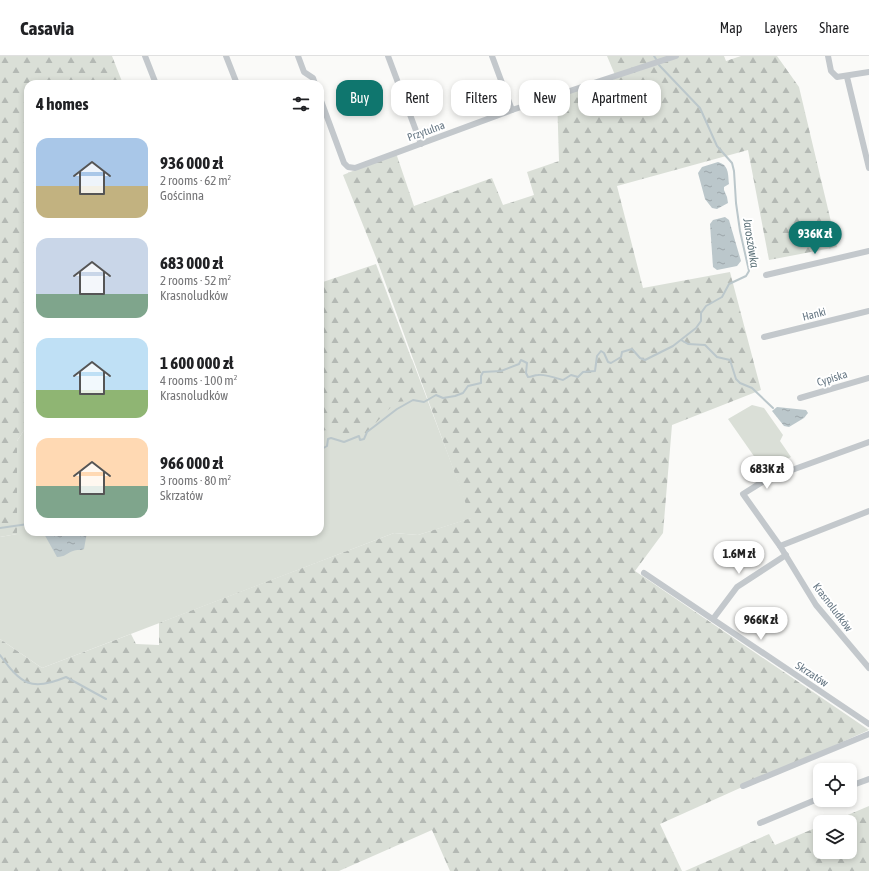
<!DOCTYPE html>
<meta charset="utf-8">
<style>
body{margin:0;font-family:"Asap Condensed",sans-serif;background:#f6f6f6;color:#202124;height:100vh;display:flex;flex-direction:column;font-size:15px;white-space:nowrap}
*{box-sizing:border-box;margin:0}
p{font-size:13px;color:#757577}
.icon{flex:none;width:22px;height:22px;fill:none;stroke:currentColor;stroke-width:2;stroke-linecap:round;stroke-linejoin:round}
.map{position:relative;flex:1;overflow:hidden}
.side{position:absolute;left:24px;top:24px;width:300px;height:456px;display:flex;flex-direction:column;background:#fff;border-radius:12px;box-shadow:0 2px 6px #0003}
.side>*{flex:none}
.banner{position:absolute;left:336px;top:24px;width:380px;height:36px;display:flex;gap:8px}
.controls{position:absolute;left:813px;top:707px;display:grid;gap:8px}
.controls a{display:grid;place-items:center;width:44px;height:44px;border-radius:8px;background:#fff;box-shadow:0 2px 6px #0003;font-size:20px}
.price{position:absolute;translate:-50% -34px;padding:0 9px;border-radius:14px;background:#fff;color:#222;font-size:13px;line-height:26px;filter:drop-shadow(0 1px 2px #0008)}
.price::after{content:'';position:absolute;left:50%;top:24px;width:12px;height:9px;margin-left:-6px;background:inherit;clip-path:polygon(0 0,100% 0,50% 100%)}
.price.on{background:#0f766e;color:#fff}
ul{padding:0;list-style:none}
li{display:flex;align-items:center;gap:12px;height:100px;padding:0 12px}
li span{display:grid;place-items:center;flex:none;width:112px;height:80px;border-radius:12px;color:#555}
li>.icon{margin-inline-start:auto}
span .icon{width:48px;height:48px;fill:#fffc;stroke-width:1}
li b{font-size:17px}
h2{display:flex;justify-content:space-between;align-items:center;height:48px;padding:0 12px;font-size:17px}
.chip{padding:0 14px;border-radius:12px;background:#fff;box-shadow:0 2px 6px #0003;font-size:14px;line-height:36px}
.chip.on{background:#0f766e;color:#fff}
header{display:flex;align-items:center;gap:24px;box-sizing:border-box;height:56px;padding:0 20px;background:#fff;border-bottom:1px solid #e0e0e0}
header strong{font-size:19px}
nav{display:flex;gap:22px;margin-inline-start:auto;font-size:14px}
.map>svg:first-child{display:block}
.green{fill:#dadfd7}
.forest{fill:url(#forest-firs)}
.water{fill:url(#water-ripples)}
.lines{fill:none;stroke-linecap:round;stroke-linejoin:round}
.stream{stroke:#bbc7cb;stroke-width:2}
.street{stroke:#c3c8cc;stroke-width:6}
.labels{text-anchor:middle;dominant-baseline:central;stroke-width:4;stroke-linejoin:round;paint-order:stroke}
.street-label{font-size:11px;fill:#657683;stroke:#fff}
.water-label{font-size:12px;font-style:italic;fill:#60757c;stroke:#fff}
</style>
<header>
<strong>Casavia</strong>
<nav><a>Map</a><a>Layers</a><a>Share</a></nav>
</header>
<div class="map">
<svg width="869" height="815" viewBox="0 0 869 815">
<defs>
<pattern id="forest-firs" width="22" height="20" patternUnits="userSpaceOnUse"><rect width="22" height="20" fill="#dadfd7"/><path d="M5 1l3.5 6h-7zM16 11l3.5 6h-7z" fill="#b4b9b4"/></pattern>
<pattern id="water-ripples" width="26" height="14" patternUnits="userSpaceOnUse"><rect width="26" height="14" fill="#bbc7cb"/><path d="M2 4q2-2 4 0t4 0M15 11q2-2 4 0t4 0" fill="none" stroke="#9ca6aa"/></pattern>
</defs>
<rect width="100%" height="100%" fill="#fafaf8"/>
<g class="green">
<polygon points="412,303 472,462 418,479 394,477 42,612 0,583 0,481 17,478 17,385 28,368 28,476 320,476 320,323"/>
<polygon points="752,349 764,352 783,379 780,385 791,401 765,416 728,363"/>
</g>
<g class="forest">
<polygon points="0,0 112,0 123,28 28,28 28,368 17,385 17,478 0,481"/>
<polygon points="607,0 724,0 726,5 741,0 777,0 799,31 837,191 769,204 748,94 617,130 643,232 730,216 761,334 672,369 663,477 635,515 869,674 660,768 682,815 450,815 432,774 339,815 0,815 0,583 42,612 131,578 136,588 159,589 159,567 394,477 418,479 471,462 377,204 343,119 396,97 414,150 492,122 503,149 534,139 527,116 559,105 557,39 615,19"/>
<polygon points="376,208 412,304 409,305 422,341 412,340 408,345 396,346 367,376 364,383 360,378 356,377 343,383 330,378 326,374 320,376 320,227"/>
<polygon points="869,750 869,815 685,815 769,778 775,789 820,770 820,796 850,796 850,766 831,766"/>
</g>
<g class="water">
<path d="M 718,106 C 729,109 728,118 729,128 L 724,131 L 724,134 L 727,141 L 728,147 L 717,153 L 712,152 L 705,143 L 698,117 L 702,111 Z"/>
<polygon points="725,161 729,164 741,205 737,210 717,214 713,211 710,168 713,164"/>
<polygon points="777,351 806,354 808,357 804,362 789,371 784,370 772,355"/>
<path d="M 43,476 L 87,476 L 84,493 C 80,495 77,493 73,495 C 67,497 65,501 57,501 Z"/>
</g>
<g class="lines">
<g class="stream">
<polyline points="654,0 656,3"/>
<polyline points="681,284 688,288 705,289 717,301 730,304 736,323 740,327 752,332 773,352"/>
<path d="M 320,394 L 327,390 L 328,383 L 331,382 L 344,386 L 359,380 L 360,384 L 364,383 L 367,376 L 397,353 L 413,344 L 424,346 L 436,339 L 443,342 L 455,340 L 463,337 L 468,330 L 481,327 L 481,320 L 483,316 L 501,315 L 519,308 L 521,304 L 527,307 L 526,317 L 528,321 C 532,321 534,319 538,319 C 545,318 556,322 563,324 L 571,319 L 578,321 L 583,316 L 595,315 L 597,300 L 601,295 L 604,297 L 608,306 L 611,307 L 621,301 L 622,296 L 632,293 L 640,302 L 645,304 L 673,290 L 696,272 L 701,265 L 701,257 L 706,250 L 722,241 L 729,228 L 746,220 L 749,215 L 740,175 L 736,147 L 734,115 L 732,107 L 717,90 L 700,52 L 659,9"/>
<polyline points="0,472 28,468"/>
<path d="M 0,599 C 21,628 31,636 66,621 L 106,643"/>
</g>
<g class="street">
<polyline points="145,0 156,28"/>
<polyline points="226,0 237,28"/>
<polyline points="298,0 304,16 313,22 315,28"/>
<polyline points="388,0 421,88"/>
<polyline points="492,0 512,54"/>
<polyline points="828,0 831,15 837,21 869,16"/>
<polyline points="847,21 869,112"/>
<polyline points="320,42 344,107 348,111 355,112 512,54 676,0"/>
<polyline points="766,219 869,195"/>
<polyline points="764,281 869,255"/>
<polyline points="800,342 869,322"/>
<polyline points="869,386 767,423 743,438 780,490 816,549 869,612"/>
<polyline points="780,490 869,455"/>
<polyline points="644,517 869,668"/>
<polyline points="713,563 737,531 786,499"/>
<polyline points="743,730 869,678"/>
<polyline points="850,730 869,723"/>
<polyline points="760,767 820,742"/>
</g>
</g>
<g class="labels">
<g class="street-label">
<text transform="translate(426 75) rotate(-20)">Przytulna</text>
<text transform="translate(814 258) rotate(-14)">Hanki</text>
<text transform="translate(832 322) rotate(-17)">Cypiska</text>
<text transform="translate(833 551) rotate(53)">Krasnoludków</text>
<text transform="translate(812 618) rotate(33)">Skrzatów</text>
</g>
<g class="water-label">
<text transform="translate(751 187) rotate(81)">Jaroszówka</text>
</g>
</g>
</svg>
<div class="controls">
<a><svg class="icon" aria-label="locate" viewBox="0 0 24 24"><circle cx="12" cy="12" r="6"/><path d="M12 2v4M12 18v4M2 12h4M18 12h4"/></svg></a>
<a><svg class="icon" aria-label="layers" viewBox="0 0 24 24"><path d="M12 4l9 5-9 5-9-5zM3 14l9 5 9-5"/></svg></a>
</div>
<b class="price on" style="left:815px;top:199px">936K zł</b>
<b class="price" style="left:767px;top:434px">683K zł</b>
<b class="price" style="left:739px;top:519px">1.6M zł</b>
<b class="price" style="left:761px;top:585px">966K zł</b>
<div class="banner">
<a class="chip on">Buy</a>
<a class="chip">Rent</a>
<a class="chip">Filters</a>
<a class="chip">New</a>
<a class="chip">Apartment</a>
</div>
<section class="side">
<h2>4 homes<svg class="icon" aria-label="filters" viewBox="0 0 24 24"><path d="M4 7h16M4 17h16"/><circle cx="9" cy="7" r="2"/><circle cx="15" cy="17" r="2"/></svg></h2>
<ul>
<li><span style="background:linear-gradient(#a9c7e8 60%,#c2b280 0)"><svg class="icon" aria-label="home" viewBox="0 0 24 24"><path d="M3 11l9-7 9 7M6 9v11h12V9"/></svg></span><div><b>936 000 zł</b><p>2 rooms · 62 m²</p><p>Gościnna</p></div></li>
<li><span style="background:linear-gradient(#c9d6e8 70%,#7fa58c 0)"><svg class="icon" aria-label="home" viewBox="0 0 24 24"><path d="M3 11l9-7 9 7M6 9v11h12V9"/></svg></span><div><b>683 000 zł</b><p>2 rooms · 52 m²</p><p>Krasnoludków</p></div></li>
<li><span style="background:linear-gradient(#bfe0f5 65%,#8fb573 0)"><svg class="icon" aria-label="home" viewBox="0 0 24 24"><path d="M3 11l9-7 9 7M6 9v11h12V9"/></svg></span><div><b>1 600 000 zł</b><p>4 rooms · 100 m²</p><p>Krasnoludków</p></div></li>
<li><span style="background:linear-gradient(#ffd9b3 60%,#7fa58c 0)"><svg class="icon" aria-label="home" viewBox="0 0 24 24"><path d="M3 11l9-7 9 7M6 9v11h12V9"/></svg></span><div><b>966 000 zł</b><p>3 rooms · 80 m²</p><p>Skrzatów</p></div></li>
</ul>
</section>
</div>
